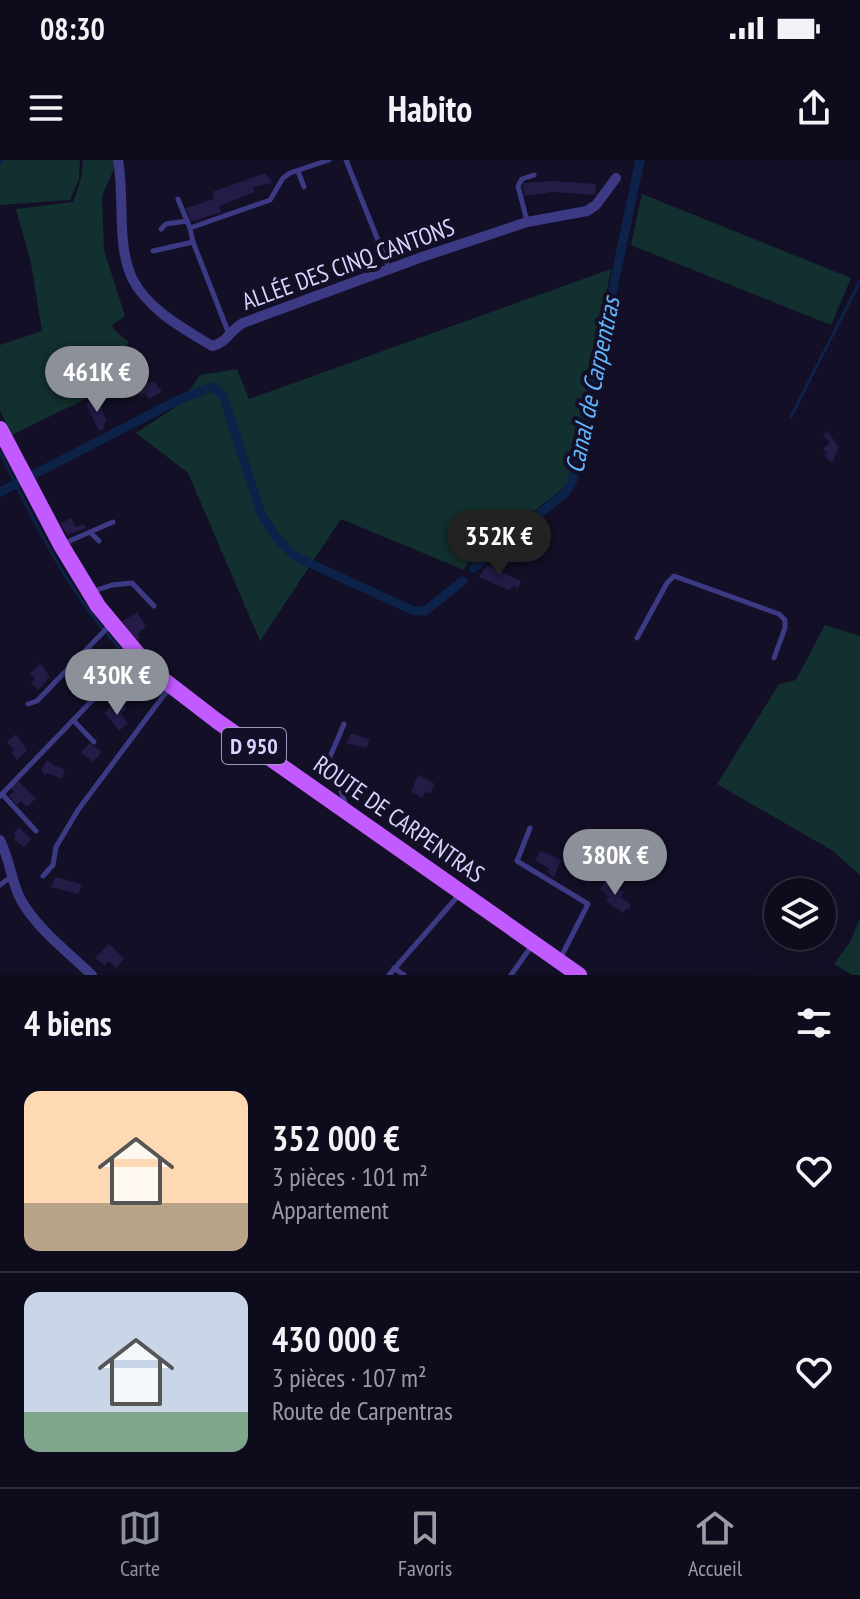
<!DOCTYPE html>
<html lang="fr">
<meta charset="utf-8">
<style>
body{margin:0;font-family:"PT Sans Narrow",sans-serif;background:#171425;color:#f1f3f6;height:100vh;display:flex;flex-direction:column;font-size:30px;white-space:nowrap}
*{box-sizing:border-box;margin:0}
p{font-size:26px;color:#9b9ba3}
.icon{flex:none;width:44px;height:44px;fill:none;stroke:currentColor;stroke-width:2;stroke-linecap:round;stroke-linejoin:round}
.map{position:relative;height:815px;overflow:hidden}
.panel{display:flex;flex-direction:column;background:#0e0b1c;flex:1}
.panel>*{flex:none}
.buttons{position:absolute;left:764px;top:718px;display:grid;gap:16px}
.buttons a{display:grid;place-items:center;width:72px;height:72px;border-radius:50%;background:#0e0b1c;box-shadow:0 8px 32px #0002,0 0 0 2px #2e2b3b;font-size:40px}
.price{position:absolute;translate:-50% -68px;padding:0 18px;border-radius:28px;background:#8c9099;color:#fff;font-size:26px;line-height:52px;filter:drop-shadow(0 2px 4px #0008)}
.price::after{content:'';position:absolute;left:50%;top:48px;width:24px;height:18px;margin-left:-12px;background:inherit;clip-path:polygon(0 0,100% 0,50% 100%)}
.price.on{background:#222;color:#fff}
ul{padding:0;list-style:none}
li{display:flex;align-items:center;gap:24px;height:200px;padding:0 24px}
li+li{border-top:2px solid #2e2b3b}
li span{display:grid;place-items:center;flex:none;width:224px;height:160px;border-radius:16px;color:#555}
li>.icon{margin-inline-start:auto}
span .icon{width:96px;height:96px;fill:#fffc;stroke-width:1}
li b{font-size:34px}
h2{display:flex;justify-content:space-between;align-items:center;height:96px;padding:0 24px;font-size:34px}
.status{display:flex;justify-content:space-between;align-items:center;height:56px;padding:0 40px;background:#0e0b1c;direction:ltr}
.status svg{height:22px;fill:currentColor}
header{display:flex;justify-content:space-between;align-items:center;height:104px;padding:0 24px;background:#0e0b1c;font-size:36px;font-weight:600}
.tabs{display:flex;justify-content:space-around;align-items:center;height:112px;border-top:2px solid #2e2b3b;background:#0e0b1c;font-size:22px;color:#9b9ba3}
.tabs a{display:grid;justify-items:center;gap:4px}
.tabs .on{color:#8c9099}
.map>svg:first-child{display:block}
.green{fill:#12302f}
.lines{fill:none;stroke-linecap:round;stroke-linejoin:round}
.stream{stroke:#0c2248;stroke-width:3}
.canal{stroke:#0c2248;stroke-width:9}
.building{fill:#241b47}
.service{stroke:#3d3a85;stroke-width:5}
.minor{stroke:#3d3a85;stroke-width:10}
.primary{stroke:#c25bff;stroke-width:16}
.labels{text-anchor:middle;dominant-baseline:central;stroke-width:8;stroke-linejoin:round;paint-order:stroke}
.shield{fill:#130f26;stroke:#9e99be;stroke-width:2}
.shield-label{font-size:22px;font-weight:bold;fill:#d9d4ff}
.street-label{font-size:24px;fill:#d9d4ff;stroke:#130f26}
.water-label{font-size:26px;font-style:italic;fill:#62b6ff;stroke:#130f26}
</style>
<div class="status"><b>08:30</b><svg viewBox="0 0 49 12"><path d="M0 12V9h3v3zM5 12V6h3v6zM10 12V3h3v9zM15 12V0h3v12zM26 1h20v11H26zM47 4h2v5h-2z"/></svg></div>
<header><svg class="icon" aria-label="menu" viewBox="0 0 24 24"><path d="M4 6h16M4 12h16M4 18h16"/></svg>Habito<svg class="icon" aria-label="share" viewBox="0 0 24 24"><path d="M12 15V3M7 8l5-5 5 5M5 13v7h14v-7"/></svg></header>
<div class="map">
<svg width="860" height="815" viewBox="0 0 860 815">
<rect width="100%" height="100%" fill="#130f26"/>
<g class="green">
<polygon points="3,0 80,0 79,19 70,40 0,45 0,5"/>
<polygon points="83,0 114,0 116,4 102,36 104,90 125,156 112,165 114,170 129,182 117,201 124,220 12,275 0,251 0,185 42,171 31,103 16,49 73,42 81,19"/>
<polygon points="642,34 851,118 831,165 631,85"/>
<polygon points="611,109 570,320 561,330 468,403 464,410 341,359 260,481 188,313 136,273 180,244 200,215 237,209 249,239"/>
<polygon points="825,465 860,476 860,715 833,691 717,624 779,524 796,520"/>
<polygon points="860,758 860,815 852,815 834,804 850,782"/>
</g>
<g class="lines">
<g class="stream">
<polyline points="0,3 2,0"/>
<polyline points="791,257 860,121"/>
<path d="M 0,292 C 35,364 71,439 127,496"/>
</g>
<g class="canal">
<polyline points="0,332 178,240 212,227 223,235 261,354 276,377 292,394 305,401 414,451 425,451 463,421"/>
<polyline points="473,408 565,333 572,323 640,0"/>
</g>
</g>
<g class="building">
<polygon points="265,13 273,23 253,27 255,32 219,46 221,52 191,62 186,48 214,39 212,32"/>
<polygon points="552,21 596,24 595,35 552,32 524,36 523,23"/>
<polygon points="154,221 162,232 149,239 145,233 140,236 135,227"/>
<polygon points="97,238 107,261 103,263 105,268 99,271 86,244"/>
<polygon points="827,271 839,287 832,303 824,296 827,293 823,289 830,282 823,276"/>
<polygon points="71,358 76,367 84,364 86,368 67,375 61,363"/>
<polygon points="487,405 521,421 518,428 514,426 508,430 479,417"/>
<polygon points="137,452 146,467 137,474 140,478 135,481 122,462"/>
<polygon points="88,501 97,510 94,513 97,516 81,530 73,522 76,519 74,517"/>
<polygon points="40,503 50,517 38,530 31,523 35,518 30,514"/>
<polygon points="122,544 127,549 121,554 128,563 119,571 105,553 112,545 116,549"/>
<polygon points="261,571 284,586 279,597 251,577"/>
<polygon points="352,573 370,580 366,588 346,583"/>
<polygon points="16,574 27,590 17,600 11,593 14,590 7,582"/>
<polygon points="89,583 102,592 93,602 81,592"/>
<polygon points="47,600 54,606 65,609 62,619 48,613 45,615 41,610"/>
<polygon points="418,615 435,624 430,634 425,632 422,638 411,632"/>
<polygon points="18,621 36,638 27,647 21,641 17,645 9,636 14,631 10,628"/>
<polygon points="19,667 31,679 24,687 14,679 16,676 13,674"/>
<polygon points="541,691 561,700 554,717 547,712 550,709 535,700"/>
<polygon points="55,717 82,724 78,734 51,727"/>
<polygon points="606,720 624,732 620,737 630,744 629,750 626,748 623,753 606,741 609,737 600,729"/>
<polygon points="109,784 124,798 117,808 108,801 105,806 95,798"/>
</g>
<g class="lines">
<g class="service">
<polyline points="346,0 389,108"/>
<polyline points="298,11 304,27"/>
<polyline points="178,39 190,68"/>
<polyline points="527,61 518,26 522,19 534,15"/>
<polyline points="161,69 166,64 187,61"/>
<polyline points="193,82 190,68 270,40 283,18 290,13 329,0"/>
<polyline points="153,91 193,82 229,174"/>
<polyline points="90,372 113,362"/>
<polyline points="65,383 90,372 99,381"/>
<polyline points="94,431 112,425 132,423 154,446"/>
<polyline points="637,478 667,423 674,416 779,454 785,460 785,468 774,498"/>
<polyline points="28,544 37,541 110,465"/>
<polyline points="73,560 94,582"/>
<polyline points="344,564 324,611 336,618 346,645"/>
<polyline points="2,634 36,671"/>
<polyline points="0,636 135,496"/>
<polyline points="530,668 517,701 588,744 561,797"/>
<polyline points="43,716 53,705 56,687 78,650 170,527"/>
<polyline points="0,725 12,716"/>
<polyline points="394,808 404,815"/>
<polyline points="389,815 458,736"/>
<polyline points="511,815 533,784"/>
</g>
<g class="minor">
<path d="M 118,0 C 125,37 116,83 132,118 C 147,149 184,169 212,186 C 227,183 230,170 243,163 L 422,97 L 527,62 L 587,51 L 596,45 L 616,18"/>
<path d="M 0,680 C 10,699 11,722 21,740 C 38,770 68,792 92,815"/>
</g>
<polyline class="primary" points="0,269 61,385 98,446 152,511 217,561 579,815"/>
</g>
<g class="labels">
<rect class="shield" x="222" y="568" width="64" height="36" rx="6"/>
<g class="shield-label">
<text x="254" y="586">D 950</text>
</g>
<g class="street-label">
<text transform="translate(348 104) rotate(-20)">ALLÉE DES CINQ CANTONS</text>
<text transform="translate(399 659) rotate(35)">ROUTE DE CARPENTRAS</text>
</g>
<g class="water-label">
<text transform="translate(592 225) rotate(-78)">Canal de Carpentras</text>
</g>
</g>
</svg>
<div class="buttons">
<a><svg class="icon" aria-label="layers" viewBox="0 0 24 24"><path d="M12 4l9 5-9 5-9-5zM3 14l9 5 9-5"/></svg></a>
</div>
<b class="price" style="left:97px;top:254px">461K €</b>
<b class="price on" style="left:499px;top:418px">352K €</b>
<b class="price" style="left:117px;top:557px">430K €</b>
<b class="price" style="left:615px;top:737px">380K €</b>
</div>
<section class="panel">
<h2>4 biens<svg class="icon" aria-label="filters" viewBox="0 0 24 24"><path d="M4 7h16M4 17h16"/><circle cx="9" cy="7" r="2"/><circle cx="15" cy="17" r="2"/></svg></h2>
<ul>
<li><span style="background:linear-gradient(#ffd9b3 70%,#b9a48a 0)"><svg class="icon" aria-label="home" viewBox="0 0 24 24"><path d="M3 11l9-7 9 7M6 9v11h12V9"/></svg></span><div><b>352 000 €</b><p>3 pièces · 101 m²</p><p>Appartement</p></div><svg class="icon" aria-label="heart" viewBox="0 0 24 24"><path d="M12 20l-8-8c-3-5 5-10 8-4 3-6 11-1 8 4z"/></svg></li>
<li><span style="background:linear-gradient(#c9d6e8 75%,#7fa58c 0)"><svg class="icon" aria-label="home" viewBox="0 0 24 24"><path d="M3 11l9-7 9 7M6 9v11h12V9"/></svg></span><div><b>430 000 €</b><p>3 pièces · 107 m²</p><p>Route de Carpentras</p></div><svg class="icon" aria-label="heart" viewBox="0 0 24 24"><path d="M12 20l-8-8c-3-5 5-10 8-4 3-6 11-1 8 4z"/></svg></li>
</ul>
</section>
<nav class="tabs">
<a class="on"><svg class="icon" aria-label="map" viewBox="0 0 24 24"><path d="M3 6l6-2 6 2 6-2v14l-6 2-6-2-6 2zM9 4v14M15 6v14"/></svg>Carte</a>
<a><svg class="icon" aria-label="saved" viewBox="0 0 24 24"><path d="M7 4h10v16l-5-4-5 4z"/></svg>Favoris</a>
<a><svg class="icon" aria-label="home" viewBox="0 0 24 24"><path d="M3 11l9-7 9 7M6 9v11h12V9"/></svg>Accueil</a>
</nav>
